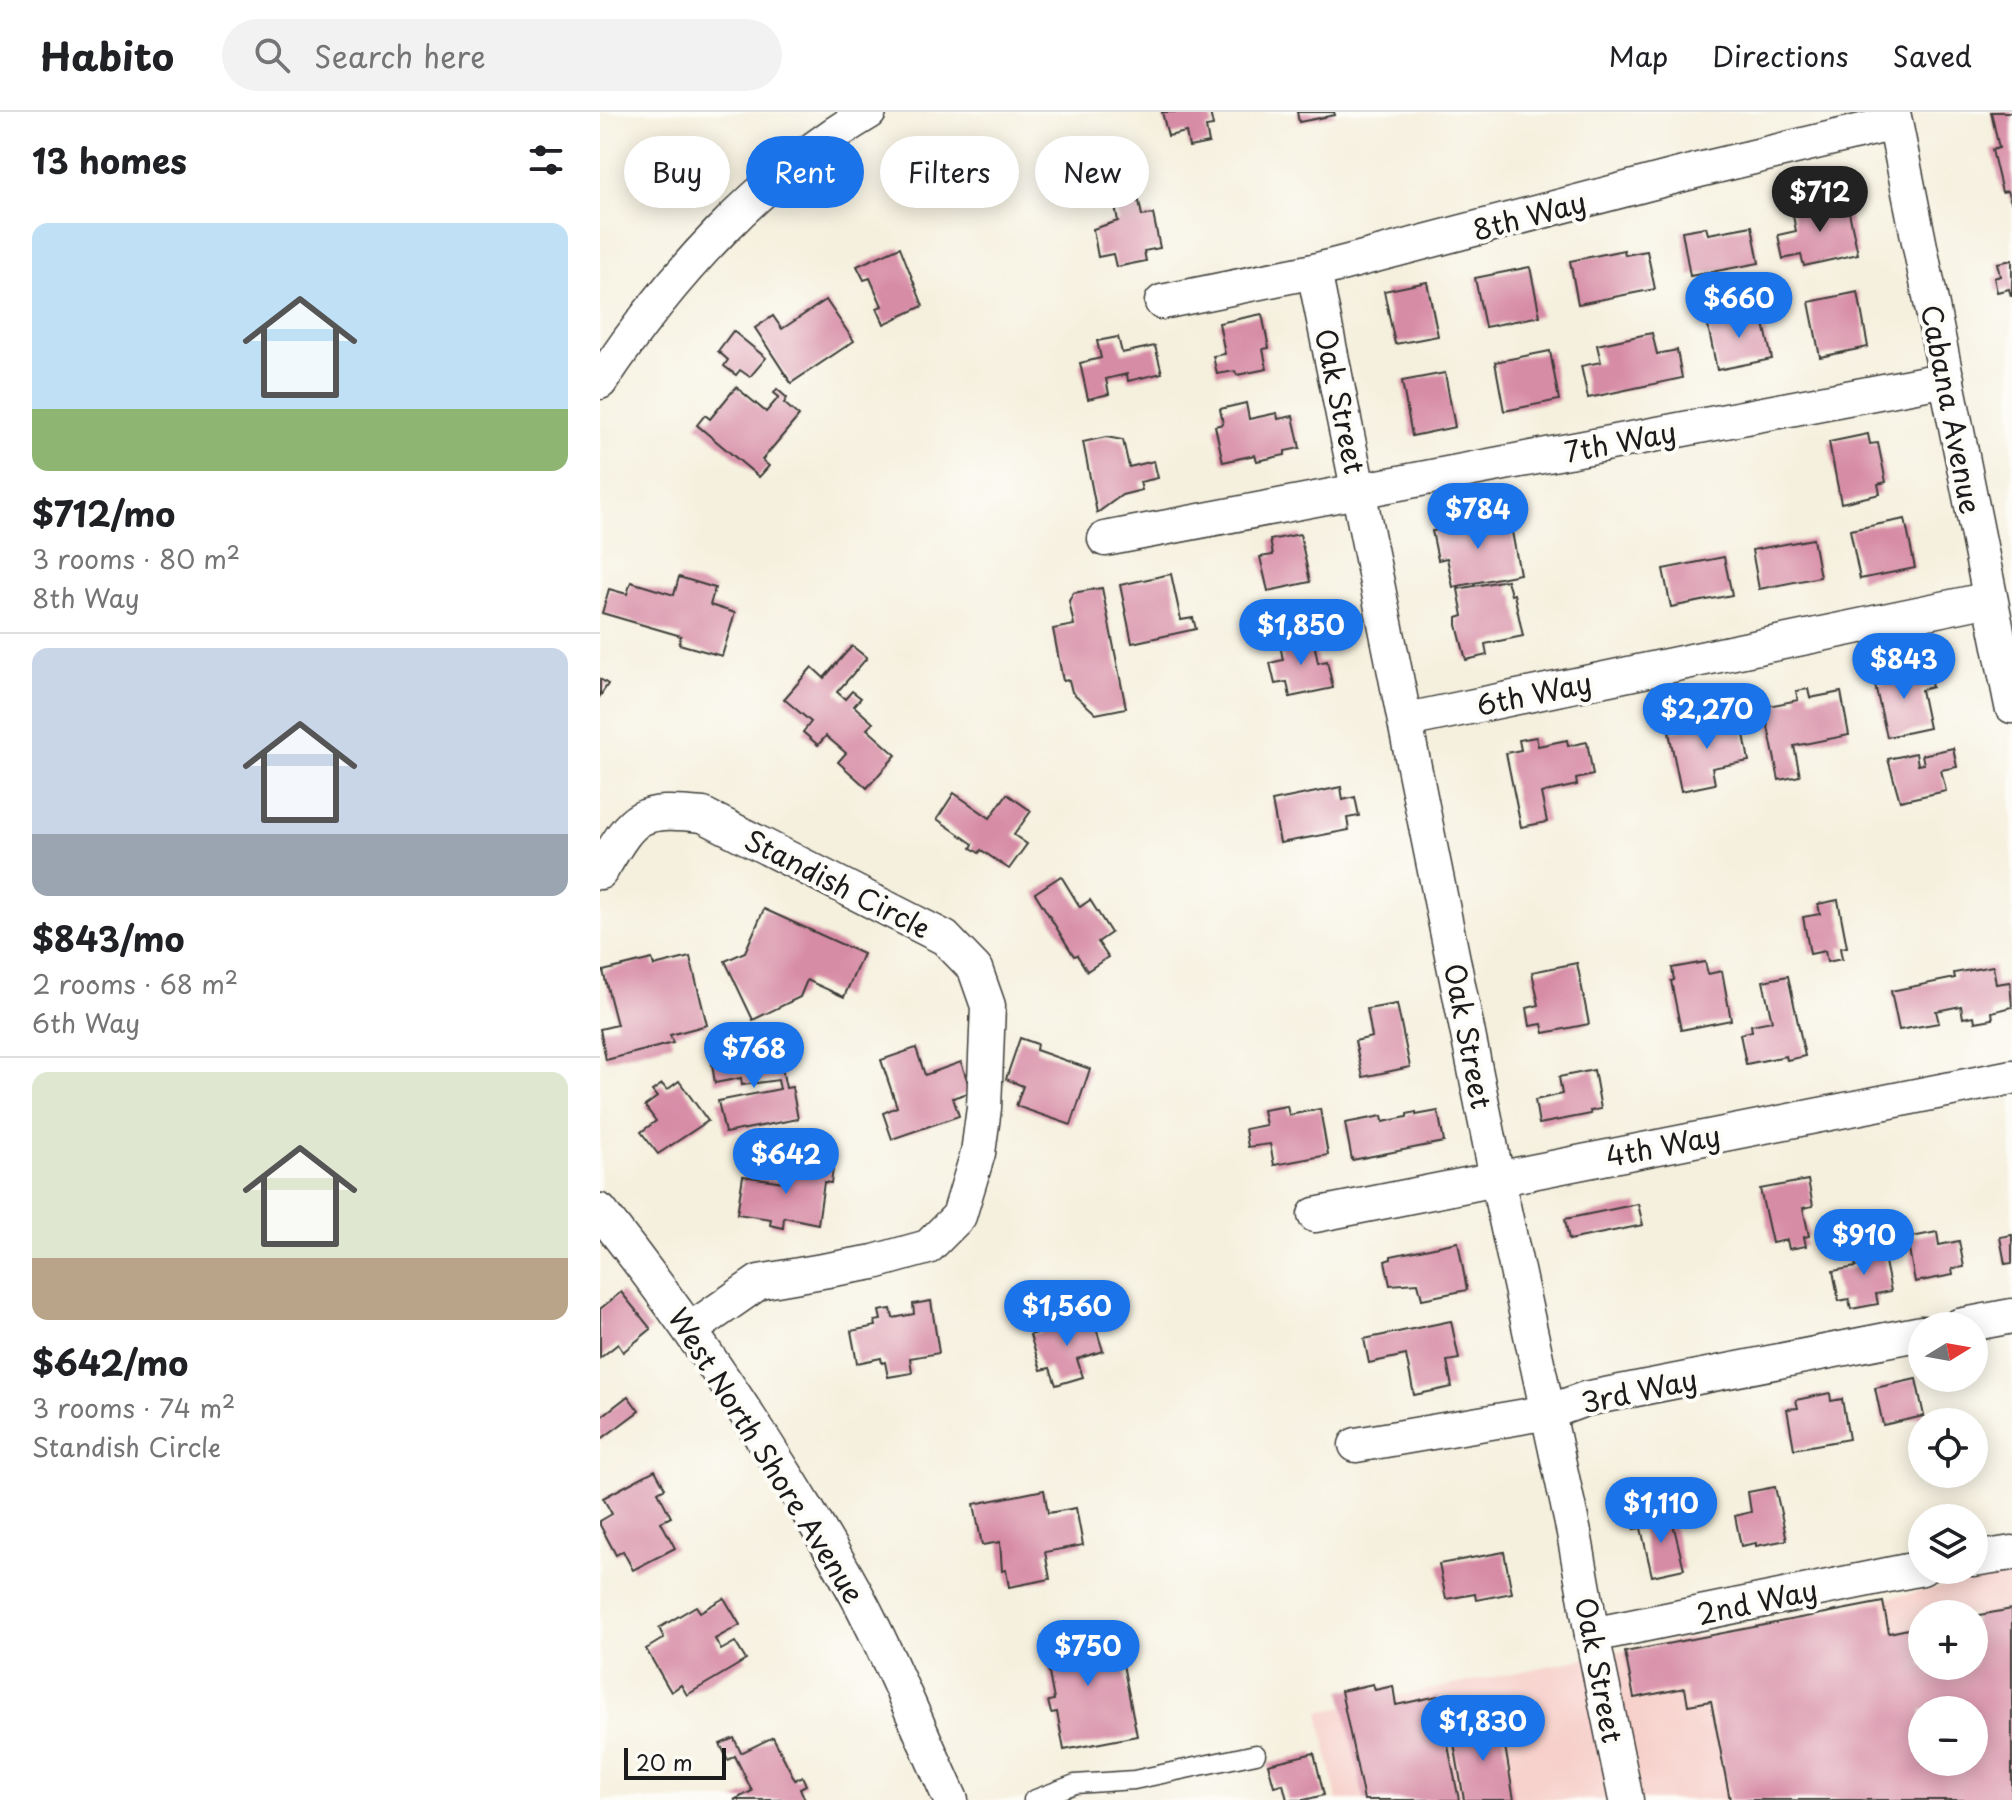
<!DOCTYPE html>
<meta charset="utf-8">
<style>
body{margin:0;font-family:"Playpen Sans",sans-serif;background:#f2f2f2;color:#202124;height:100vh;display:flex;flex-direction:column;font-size:30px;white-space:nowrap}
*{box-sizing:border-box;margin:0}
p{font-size:26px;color:#757577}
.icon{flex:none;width:44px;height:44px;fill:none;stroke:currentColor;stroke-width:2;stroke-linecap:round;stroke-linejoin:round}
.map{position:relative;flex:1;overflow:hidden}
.details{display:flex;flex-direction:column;background:#fff;width:600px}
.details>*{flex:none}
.hud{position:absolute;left:24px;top:24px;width:760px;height:72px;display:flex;gap:16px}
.needle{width:52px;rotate:79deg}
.tools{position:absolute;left:1308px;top:1200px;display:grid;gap:16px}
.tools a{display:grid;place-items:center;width:80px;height:80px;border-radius:50%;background:#fff;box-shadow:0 4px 20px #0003;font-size:40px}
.scale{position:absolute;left:24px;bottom:20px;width:102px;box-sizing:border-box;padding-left:8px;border:4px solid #1c1c1c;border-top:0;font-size:22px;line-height:28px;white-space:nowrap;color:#1c1c1c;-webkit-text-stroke:6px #fdfcf7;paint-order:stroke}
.price{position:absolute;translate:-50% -68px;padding:0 18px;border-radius:28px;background:#1a73e8;color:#fff;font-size:26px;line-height:52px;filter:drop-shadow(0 2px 4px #0008)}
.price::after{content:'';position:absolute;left:50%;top:48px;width:24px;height:18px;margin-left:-12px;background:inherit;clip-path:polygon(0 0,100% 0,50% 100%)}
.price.on{background:#222;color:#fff}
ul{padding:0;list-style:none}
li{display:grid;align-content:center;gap:16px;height:424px;padding:0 32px}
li+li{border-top:2px solid #e0e0e0}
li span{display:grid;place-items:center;height:248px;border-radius:16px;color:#555}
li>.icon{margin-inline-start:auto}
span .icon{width:144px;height:144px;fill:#fffc;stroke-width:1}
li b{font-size:34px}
h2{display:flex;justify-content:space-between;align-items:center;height:96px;padding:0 32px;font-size:34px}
.tag{padding:0 28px;border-radius:36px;background:#fff;box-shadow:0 4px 20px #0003;font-size:28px;line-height:72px}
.tag.on{background:#1a73e8;color:#fff}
header{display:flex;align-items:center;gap:48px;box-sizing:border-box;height:112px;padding:0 40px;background:#fff;border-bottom:2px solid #e0e0e0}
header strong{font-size:38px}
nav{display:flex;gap:44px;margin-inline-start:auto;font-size:28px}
.search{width:560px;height:72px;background:#f2f2f2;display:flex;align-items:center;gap:20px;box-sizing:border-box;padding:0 28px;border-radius:44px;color:#757577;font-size:30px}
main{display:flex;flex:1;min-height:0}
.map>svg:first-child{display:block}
.built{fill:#f7d0cb;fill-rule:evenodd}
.building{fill:#d78ca6;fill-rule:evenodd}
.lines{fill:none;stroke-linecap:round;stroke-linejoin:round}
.lane-casing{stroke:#3d3c39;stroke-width:21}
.street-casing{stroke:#3d3c39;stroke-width:37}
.lane{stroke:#fff;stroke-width:18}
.street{stroke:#fff;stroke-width:34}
.labels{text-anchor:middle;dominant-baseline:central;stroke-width:8;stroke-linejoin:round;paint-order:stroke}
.street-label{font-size:28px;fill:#1c1c1c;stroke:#fdfcf7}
</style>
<header>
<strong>Habito</strong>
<div class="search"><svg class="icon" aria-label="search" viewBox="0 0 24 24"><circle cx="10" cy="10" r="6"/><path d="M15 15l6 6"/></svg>Search here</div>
<nav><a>Map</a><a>Directions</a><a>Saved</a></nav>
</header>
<main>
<section class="details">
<h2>13 homes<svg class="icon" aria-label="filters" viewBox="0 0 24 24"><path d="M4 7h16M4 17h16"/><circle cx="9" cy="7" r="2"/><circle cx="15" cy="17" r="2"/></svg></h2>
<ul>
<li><span style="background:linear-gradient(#bfe0f5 75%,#8fb573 0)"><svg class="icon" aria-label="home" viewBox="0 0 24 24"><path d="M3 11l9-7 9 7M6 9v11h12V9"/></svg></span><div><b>$712/mo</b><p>3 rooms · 80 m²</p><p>8th Way</p></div></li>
<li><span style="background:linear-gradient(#c9d6e8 75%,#9aa5b1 0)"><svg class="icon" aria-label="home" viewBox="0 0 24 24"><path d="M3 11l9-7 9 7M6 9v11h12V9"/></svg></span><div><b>$843/mo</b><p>2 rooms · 68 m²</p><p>6th Way</p></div></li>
<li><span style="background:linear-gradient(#dfe7d0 75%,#b9a48a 0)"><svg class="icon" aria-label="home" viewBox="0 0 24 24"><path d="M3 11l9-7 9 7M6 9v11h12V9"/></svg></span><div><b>$642/mo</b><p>3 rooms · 74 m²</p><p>Standish Circle</p></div></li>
</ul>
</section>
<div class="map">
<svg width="1412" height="1688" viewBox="0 0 1412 1688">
<rect width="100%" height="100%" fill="#fdfcf7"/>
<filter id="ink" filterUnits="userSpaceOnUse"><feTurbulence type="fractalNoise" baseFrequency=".0125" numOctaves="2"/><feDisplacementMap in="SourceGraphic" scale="16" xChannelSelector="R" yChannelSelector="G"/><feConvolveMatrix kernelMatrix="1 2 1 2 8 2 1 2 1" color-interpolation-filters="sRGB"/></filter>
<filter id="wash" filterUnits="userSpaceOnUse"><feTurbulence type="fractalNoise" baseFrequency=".006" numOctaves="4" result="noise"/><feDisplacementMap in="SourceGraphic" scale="32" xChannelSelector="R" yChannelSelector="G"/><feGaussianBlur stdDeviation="1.8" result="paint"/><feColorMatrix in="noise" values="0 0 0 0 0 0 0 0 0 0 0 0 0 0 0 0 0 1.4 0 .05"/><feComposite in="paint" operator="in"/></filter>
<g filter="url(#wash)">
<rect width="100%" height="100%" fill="#f5f0de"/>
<path class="built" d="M 1412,1461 L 1412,1688 L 737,1688 L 719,1600 ZM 1322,1502 L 1374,1502 L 1374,1554 L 1322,1554 ZM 1322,1598 L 1374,1598 L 1374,1650 L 1322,1650 Z"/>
<g id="blocks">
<g class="building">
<polygon points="562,0 610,0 613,14 606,15 609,31 589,35 586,20 568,24"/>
<polygon points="697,0 734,0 735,3 699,10"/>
<polygon points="1391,0 1412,0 1412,93 1407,79 1402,80 1392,38 1399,36"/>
<polygon points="1246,86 1258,142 1204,154 1201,143 1183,147 1178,123 1196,119 1192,98"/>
<polygon points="539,89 542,104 553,102 560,136 544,139 546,149 516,155 513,142 498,145 493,117 518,109 515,94"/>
<polygon points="1152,114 1159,151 1090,164 1082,119 1106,115 1108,122"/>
<polygon points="300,135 323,194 284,212 277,196 282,194 270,166 264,168 257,154"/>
<polygon points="1024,138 1025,143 1047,139 1055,177 978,192 970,149"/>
<polygon points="1412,148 1412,184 1411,184 1409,177 1397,180 1394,166 1400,164 1397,151"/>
<polygon points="930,155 940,204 885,215 875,166"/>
<polygon points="827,170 838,224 795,232 784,179"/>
<polygon points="1258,180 1268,235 1220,245 1209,190"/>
<polygon points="226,188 254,229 191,271 155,216 173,204 182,217"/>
<polygon points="1161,198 1172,247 1117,258 1107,209"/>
<polygon points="662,202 669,236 663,237 667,257 637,263 635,259 617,262 613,244 625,242 619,211"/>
<polygon points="133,219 166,246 150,265 140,258 136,263 124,254 128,248 118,239"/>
<polygon points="1052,221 1057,242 1077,238 1082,266 988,286 981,254 1001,250 997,233"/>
<polygon points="518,225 522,241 555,234 562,261 528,269 527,262 506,267 509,282 488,287 480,251 501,246 497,229"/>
<polygon points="950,239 959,288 904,299 895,250"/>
<polygon points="845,261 855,315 812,324 802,269"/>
<polygon points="136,275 166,300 179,285 174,281 177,277 187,286 184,291 199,304 162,348 169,354 159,365 97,313 105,303 110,307"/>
<polygon points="646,291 649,307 677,301 678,307 693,304 700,336 685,339 685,343 657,349 655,343 623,350 615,314 623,312 620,297"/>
<polygon points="1268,322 1270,332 1278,331 1286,370 1278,372 1280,382 1241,391 1229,330"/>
<polygon points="506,325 523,328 529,355 554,349 558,366 540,370 542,378 522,383 497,401 483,330"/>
<polygon points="909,404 920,462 853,475 847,446 838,448 832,419 848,416 847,410 859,408 860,414"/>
<polygon points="1305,407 1315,456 1260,467 1250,418"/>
<polygon points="700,422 710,470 668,479 660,445 673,443 670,428"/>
<polygon points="1213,427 1220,465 1159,477 1152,438"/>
<polygon points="1124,445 1132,483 1071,495 1063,457"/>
<polygon points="571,462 581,508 593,506 596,517 532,531 520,473"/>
<polygon points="79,465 115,476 110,493 135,501 122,544 79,532 81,524 2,501 9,477 27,482 31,470 74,483"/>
<polygon points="907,468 911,483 914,482 923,524 885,532 887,543 866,548 857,513 857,506 863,504 858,477"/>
<polygon points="502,476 526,596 496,602 472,580 469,568 463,569 453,517 474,513 469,489 473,481"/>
<polygon points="712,520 718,551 727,549 733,576 690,585 687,570 675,572 670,551 683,548 679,527"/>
<polygon points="252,534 267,546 237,580 245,587 252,579 261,586 254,594 273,611 267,617 296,643 267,676 238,650 246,641 226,624 218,633 203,620 211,610 184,587 212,555 224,566"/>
<polygon points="1327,554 1332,575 1321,578 1329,616 1287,625 1275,573 1286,571 1284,562"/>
<polygon points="0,567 8,572 0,584"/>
<polygon points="1208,577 1210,586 1241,580 1249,623 1194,634 1200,664 1179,668 1164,595 1198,588 1196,579"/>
<polygon points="1108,603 1109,612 1141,606 1149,649 1112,656 1115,672 1081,679 1069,620 1098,614 1097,605"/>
<polygon points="936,625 938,634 967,628 968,634 987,630 993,663 976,667 977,673 941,681 947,710 921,715 906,641 921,638 919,628"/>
<polygon points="1353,636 1357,655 1341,658 1346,679 1300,689 1288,647 1316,641 1318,653 1324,652 1322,643"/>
<polygon points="741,675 743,688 755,685 759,704 747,706 749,718 680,731 672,689"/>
<polygon points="354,681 390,706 407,682 431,699 414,723 427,732 409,757 381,738 379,741 371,736 373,732 337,707"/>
<polygon points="461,764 480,795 490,788 511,821 498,830 508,845 487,859 477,843 474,844 435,781"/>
<polygon points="1238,788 1247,835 1240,836 1242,847 1227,850 1225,839 1210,842 1203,805 1220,802 1218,792"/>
<polygon points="164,797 263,842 244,885 207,868 200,885 153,908 125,849 145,840"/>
<polygon points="90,845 107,913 70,923 73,931 6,948 0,917 17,913 3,859 52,847 54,854"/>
<polygon points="1105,850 1108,862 1122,859 1131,908 1081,918 1071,869 1074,868 1072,856"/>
<polygon points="977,851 989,912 944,921 942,912 930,914 927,896 939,893 932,860"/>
<polygon points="1393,854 1396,872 1410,870 1412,895 1392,900 1393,907 1375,910 1374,904 1363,906 1361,894 1336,899 1339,911 1299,918 1291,879 1355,866 1354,861"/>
<polygon points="1188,864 1205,944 1187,948 1186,944 1146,952 1140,922 1152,919 1151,913 1172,909 1163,869"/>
<polygon points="797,892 810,955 763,965 755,929 772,925 767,897"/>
<polygon points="420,926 437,932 436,938 490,957 471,1013 416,994 423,974 406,967"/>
<polygon points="177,933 186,976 192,975 198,1007 125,1021 118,989 180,977 178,968 142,973 141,966 115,971 111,946"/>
<polygon points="316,936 325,963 361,950 371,980 353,986 359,1004 292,1027 283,1001 297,995 281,948"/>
<polygon points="994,958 1001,997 990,999 991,1002 939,1012 935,988 962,982 959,965"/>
<polygon points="79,969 108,1009 58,1042 41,1020 56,1009 45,994 57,985 52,979 62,972 67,978"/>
<polygon points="687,994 689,1003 720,997 728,1043 674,1053 670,1032 648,1035 645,1017 666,1013 663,998"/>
<polygon points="838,999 844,1030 752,1048 745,1011 782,1004 783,1010 807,1005 807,1002 816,1000 816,1003"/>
<polygon points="207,1052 233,1056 231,1071 224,1070 218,1112 184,1105 183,1116 170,1113 171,1107 137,1102 143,1064 184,1070 186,1054 206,1058"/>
<polygon points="1208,1068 1213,1094 1203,1096 1209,1124 1204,1125 1206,1134 1189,1137 1187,1128 1172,1131 1160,1077"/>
<polygon points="1038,1092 1043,1113 969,1128 965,1107"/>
<polygon points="1337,1120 1339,1133 1359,1129 1364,1155 1352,1157 1353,1163 1315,1170 1307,1126"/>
<polygon points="1412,1123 1412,1151 1405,1152 1400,1125"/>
<polygon points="858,1130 867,1178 822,1187 818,1171 790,1173 785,1149 791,1147 791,1144"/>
<polygon points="1281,1131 1291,1179 1276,1182 1278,1192 1251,1197 1249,1187 1239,1189 1233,1159 1256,1155 1252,1136"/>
<polygon points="21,1180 51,1217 23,1240 18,1232 0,1246 0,1197"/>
<polygon points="331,1189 339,1241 310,1246 312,1261 288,1265 285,1250 282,1251 281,1246 257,1251 251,1219 276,1214 275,1209 281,1208 279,1199 291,1197 293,1206 314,1202 313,1192"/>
<polygon points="492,1203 503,1239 477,1247 483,1265 456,1273 450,1256 441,1258 430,1223"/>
<polygon points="851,1209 859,1247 847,1249 852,1275 814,1283 806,1243 769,1251 764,1227"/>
<polygon points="1316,1267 1324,1304 1283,1313 1275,1276"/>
<polygon points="1230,1281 1231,1289 1242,1287 1249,1327 1194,1337 1187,1297 1198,1296 1196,1288"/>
<polygon points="28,1284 39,1299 0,1328 0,1301 2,1304"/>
<polygon points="55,1358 65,1376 58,1380 71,1405 61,1410 75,1436 33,1458 23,1439 16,1443 0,1413 0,1409 12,1402 3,1386"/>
<polygon points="1175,1375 1187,1428 1156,1434 1156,1431 1141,1434 1135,1404 1151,1400 1148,1380"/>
<polygon points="444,1378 448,1401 476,1396 483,1433 445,1440 450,1467 409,1475 406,1458 402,1459 400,1430 382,1433 374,1392"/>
<polygon points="1071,1403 1084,1457 1052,1464 1041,1416 1034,1417 1033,1411"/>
<polygon points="904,1440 912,1481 876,1488 875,1482 846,1487 839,1452"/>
<polygon points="124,1486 140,1513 115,1527 121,1538 135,1530 146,1548 87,1583 81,1573 71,1580 46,1537 64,1526 59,1516 96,1494 100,1500"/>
<path d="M 1283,1490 L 1289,1521 L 1322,1514 L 1322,1554 L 1374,1554 L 1374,1504 L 1412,1497 L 1412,1688 L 1130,1688 L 1111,1589 L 1088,1593 L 1085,1576 L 1034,1586 L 1025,1540 ZM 1322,1598 L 1374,1598 L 1374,1650 L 1322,1650 Z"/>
<polygon points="506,1511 513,1543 521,1542 537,1624 464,1638 457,1600 451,1601 448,1589 454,1588 442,1524"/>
<polygon points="773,1572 775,1578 793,1574 796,1593 838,1584 859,1688 764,1688 741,1579"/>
<polygon points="901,1610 914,1688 864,1688 852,1620"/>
<polygon points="173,1625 195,1668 202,1664 206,1673 200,1676 205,1688 134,1688 152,1679 135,1644 128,1648 120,1632 134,1626 141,1641"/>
<polygon points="714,1641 724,1683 704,1688 687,1688 683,1672 674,1674 668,1652"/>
</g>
</g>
</g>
<g filter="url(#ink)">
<use href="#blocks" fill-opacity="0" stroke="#3d3c39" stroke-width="2"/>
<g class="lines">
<defs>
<polyline id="lane" points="433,1688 475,1672 534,1668 656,1642"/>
<g id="street">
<polyline points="1293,0 1412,594"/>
<polyline points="714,159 897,1066 974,1421 992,1523 1026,1688"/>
<polyline points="562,190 714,159 1099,58 1295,11"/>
<path d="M 0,270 C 68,167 162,63 269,0"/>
<polyline points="505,427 1347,267"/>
<polyline points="807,608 1390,487"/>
<path d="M 0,760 C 34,704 35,696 103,703 L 345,826 L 375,857 L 388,894 L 384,996 L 378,1041 L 359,1104 L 328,1135 L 274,1150 L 159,1170 L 90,1218"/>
<path d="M 0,1099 C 70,1187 133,1278 192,1373 C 218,1416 246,1460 268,1505 C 298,1564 323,1627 351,1688"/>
<polyline points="715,1103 1412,965"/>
<polyline points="1359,1214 1412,1204"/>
<polyline points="756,1333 949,1300 985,1287 1322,1221"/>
<polyline points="1374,1447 1412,1441"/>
<polyline points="992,1523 1322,1456"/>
</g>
</defs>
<use href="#lane" class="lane-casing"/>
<use href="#street" class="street-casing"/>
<use href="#lane" class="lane"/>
<use href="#street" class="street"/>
</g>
</g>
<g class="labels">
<g class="street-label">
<text transform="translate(929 103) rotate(-15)">8th Way</text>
<text transform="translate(741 289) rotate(78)">Oak Street</text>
<text transform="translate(1352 297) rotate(79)">Cabana Avenue</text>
<text transform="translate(1020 329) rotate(-11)">7th Way</text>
<text transform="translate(934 581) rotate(-12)">6th Way</text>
<text transform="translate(238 771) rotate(27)">Standish Circle</text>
<text transform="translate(869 924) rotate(79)">Oak Street</text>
<text transform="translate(1063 1033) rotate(-11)">4th Way</text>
<text transform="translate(1039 1278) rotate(-12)">3rd Way</text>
<text transform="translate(167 1343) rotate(58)">West North Shore Avenue</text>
<text transform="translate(1157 1489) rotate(-12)">2nd Way</text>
<text transform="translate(1000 1558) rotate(79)">Oak Street</text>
</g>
</g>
</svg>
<div class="tools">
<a><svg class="needle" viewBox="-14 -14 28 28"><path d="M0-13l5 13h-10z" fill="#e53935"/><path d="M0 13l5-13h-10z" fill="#757577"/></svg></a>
<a><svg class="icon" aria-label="locate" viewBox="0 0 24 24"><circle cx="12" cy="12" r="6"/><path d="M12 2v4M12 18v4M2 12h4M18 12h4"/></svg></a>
<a><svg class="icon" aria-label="layers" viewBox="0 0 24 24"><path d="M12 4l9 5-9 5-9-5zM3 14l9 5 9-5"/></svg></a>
<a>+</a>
<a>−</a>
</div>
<div class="scale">20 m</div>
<b class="price on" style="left:1220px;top:122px">$712</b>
<b class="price" style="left:1139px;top:228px">$660</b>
<b class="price" style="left:878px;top:439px">$784</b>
<b class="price" style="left:701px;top:555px">$1,850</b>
<b class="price" style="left:1304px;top:589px">$843</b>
<b class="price" style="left:1107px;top:639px">$2,270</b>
<b class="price" style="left:154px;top:978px">$768</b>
<b class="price" style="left:186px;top:1084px">$642</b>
<b class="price" style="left:1264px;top:1165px">$910</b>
<b class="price" style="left:467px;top:1236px">$1,560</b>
<b class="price" style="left:1061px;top:1433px">$1,110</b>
<b class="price" style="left:488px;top:1576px">$750</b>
<b class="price" style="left:883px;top:1651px">$1,830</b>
<div class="hud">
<a class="tag">Buy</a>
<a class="tag on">Rent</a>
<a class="tag">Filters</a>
<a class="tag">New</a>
</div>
</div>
</main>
